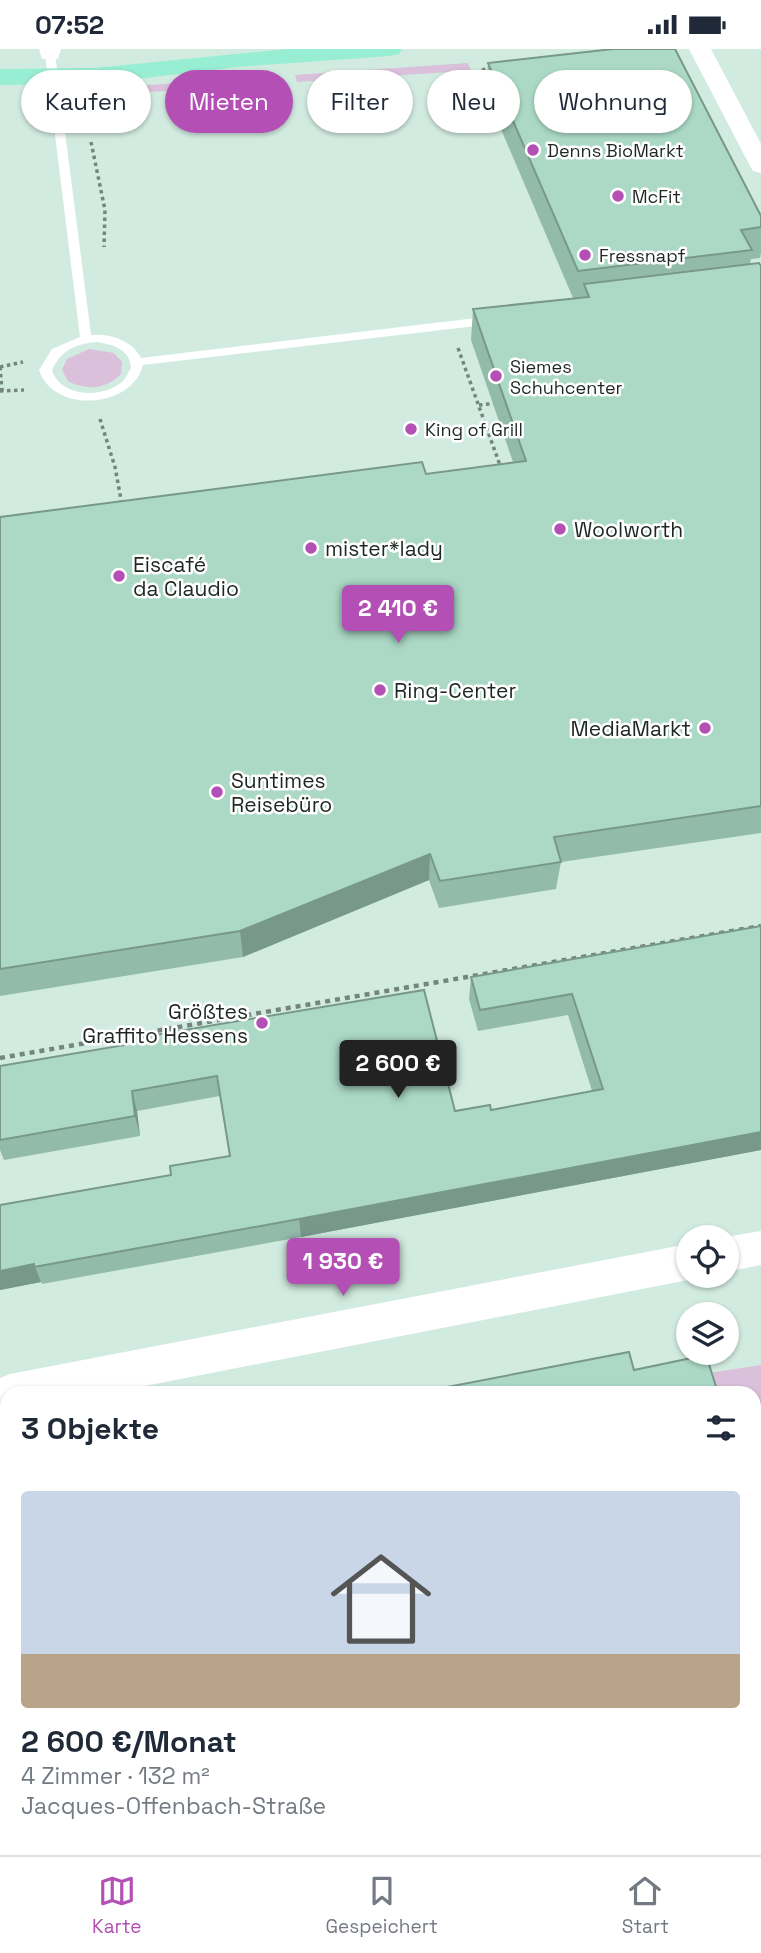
<!DOCTYPE html>
<html lang="de">
<meta charset="utf-8">
<style>
body{margin:0;font-family:"Space Grotesk",sans-serif;background:#f6f6f7;color:#1f2937;height:100vh;display:flex;flex-direction:column;font-size:26px;white-space:nowrap}
*{box-sizing:border-box;margin:0}
p{font-size:23px;color:#747a83}
.icon{flex:none;width:38px;height:38px;fill:none;stroke:currentColor;stroke-width:2;stroke-linecap:round;stroke-linejoin:round}
.map{position:relative;flex:1;overflow:hidden}
.side{position:absolute;left:0px;top:1337px;width:761px;height:469px;display:flex;flex-direction:column;background:#fff;border-radius:21px 21px 0 0;box-shadow:0 2px 5px #0004}
.side>*{flex:none}
.guide{position:absolute;left:21px;top:21px;width:719px;height:63px;display:flex;gap:14px}
.controls{position:absolute;left:676px;top:1176px;display:grid;gap:14px}
.controls a{display:grid;place-items:center;width:63px;height:63px;border-radius:50%;background:#fff;box-shadow:0 2px 5px #0004;font-size:35px}
.price{position:absolute;translate:-50% -60px;padding:0 16px;border-radius:7px;background:#b34fb5;color:#fff;font-size:23px;line-height:46px;filter:drop-shadow(0 2px 4px #0008)}
.price::after{content:'';position:absolute;left:50%;top:42px;width:21px;height:16px;margin-left:-10px;background:inherit;clip-path:polygon(0 0,100% 0,50% 100%)}
.price.on{background:#222;color:#fff}
ul{padding:0;list-style:none}
li{display:grid;align-content:center;gap:14px;height:371px;padding:0 21px}
li span{display:grid;place-items:center;height:217px;border-radius:7px;color:#555}
li>.icon{margin-inline-start:auto}
span .icon{width:126px;height:126px;fill:#fffc;stroke-width:1}
li b{font-size:30px}
h2{display:flex;justify-content:space-between;align-items:center;height:84px;padding:0 21px;font-size:30px}
.tag{padding:0 24px;border-radius:32px;background:#fff;box-shadow:0 2px 5px #0004;font-size:24px;line-height:63px}
.tag.on{background:#b34fb5;color:#fff}
.status{display:flex;justify-content:space-between;align-items:center;height:49px;padding:0 35px;background:#fff;direction:ltr}
.status svg{height:19px;fill:currentColor}
.dock{display:flex;justify-content:space-around;align-items:center;height:98px;border-top:2px solid #e0e1e3;background:#fff;font-size:19px;color:#747a83}
.dock a{display:grid;justify-items:center;gap:4px}
.dock .on{color:#b34fb5}
.map>svg:first-child{display:block}
.green{fill:#dac0da}
.lines{fill:none;stroke-linecap:round;stroke-linejoin:round}
.path-far2{stroke:#74857e;stroke-width:3.5;stroke-dasharray:3.5 3.5;stroke-linecap:butt}
.path-far1{stroke:#74857e;stroke-width:4.5;stroke-dasharray:5 5;stroke-linecap:butt}
.path{stroke:#74857e;stroke-width:5;stroke-dasharray:6 6;stroke-linecap:butt}
.lane{fill:#fff;fill-rule:evenodd}
.street{fill:#fff;fill-rule:evenodd}
.primary{fill:#98eed3;fill-rule:evenodd}
.wall{fill:#93bbaa}
.shaded-wall{fill:#78988b}
.building{fill:#abd9c6;stroke:#78988b;stroke-width:2}
.poi-dot{fill:#b34fb5;stroke:#fff;stroke-width:2.5}
.labels{text-anchor:middle;dominant-baseline:central;stroke-width:5;stroke-linejoin:round;paint-order:stroke}
.far-poi-label{font-size:18px;fill:#1d2723;stroke:#fff;text-anchor:start}
.poi-label{font-size:21px;fill:#1d2723;stroke:#fff;text-anchor:start}
</style>
<div class="status"><b>07:52</b><svg viewBox="0 0 49 12"><path d="M0 12V9h3v3zM5 12V6h3v6zM10 12V3h3v9zM15 12V0h3v12zM26 1h20v11H26zM47 4h2v5h-2z"/></svg></div>
<div class="map">
<svg width="761" height="1806" viewBox="0 0 761 1806">
<rect width="100%" height="100%" fill="#d2ebe0"/>
<g class="green">
<polygon points="468,14 475,33 467,34 464,22 297,33 295,26"/>
<polygon points="264,28 267,35 92,47 107,39"/>
<path d="M 89,300 L 114,304 L 122,313 L 121,325 C 107,340 86,342 68,332 L 62,321 L 67,310 Z"/>
<polygon points="761,1316 761,1604 754,1606 754,1344 702,1344 696,1326"/>
<polygon points="7,1532 7,1799 112,1799 88,1806 0,1806 0,1533"/>
</g>
<g class="lines">
<g class="path-far2">
<polyline points="483,19 488,31"/>
<polyline points="480,41 492,40"/>
<polyline points="91,93 105,161 104,198"/>
<polyline points="458,299 501,419"/>
<polyline points="0,318 23,313"/>
<polyline points="0,318 2,342"/>
<polyline points="0,342 24,341"/>
<polyline points="479,356 499,354"/>
<polyline points="100,370 115,418 122,456"/>
</g>
<polyline class="path-far1" points="0,1009 761,877"/>
<polyline class="path" points="754,1632 761,1629"/>
<path class="lane" d="M 50,2 L 55,5 L 91,286 C 110,284 133,292 141,309 L 493,267 L 499,271 L 493,275 L 143,316 C 132,360 53,365 39,321 L 52,300 L 80,288 L 45,5 ZM 97,293 C 114,296 130,300 131,319 C 128,323 126,329 122,333 C 102,350 60,348 52,321 C 61,301 75,295 97,293 Z"/>
<g class="street">
<polygon points="39,0 61,0 58,10 42,10"/>
<polygon points="689,0 711,0 761,95 761,124 753,122 750,117"/>
<polygon points="761,1182 761,1216 726,1223 726,1188"/>
<polygon points="688,1195 688,1227 698,1227 688,1231 109,1344 7,1344 7,1362 0,1359 0,1329 10,1325"/>
<polygon points="172,1799 238,1799 235,1806 169,1806"/>
<polygon points="643,1799 689,1799 691,1806 645,1806"/>
</g>
<polygon class="primary" points="287,0 402,0 399,5 390,7 237,18 95,35 0,36 0,20 95,19"/>
</g>
<g class="wall">
<polygon points="488,14 761,167 761,204 760,209 751,210 750,215 761,217 761,784 561,813 556,840 439,859 429,831 243,908 0,947 0,468 426,425 513,413 471,291 473,260 573,249 486,45"/>
<polygon points="761,877 761,1101 301,1188 42,1235 41,1233 0,1241 0,1156 171,1126 230,1107 220,1047 137,1062 140,1087 4,1111 0,1101 0,1017 125,996 455,1062 491,1061 592,1042 568,966 478,982 469,950 471,928"/>
<polygon points="7,1423 7,1532 0,1533 0,1424"/>
<polygon points="482,1799 617,1799 619,1806 484,1806"/>
<polygon points="735,1799 754,1799 761,1806 737,1806"/>
</g>
<g class="shaded-wall">
<polygon points="430,805 429,831 243,908 240,882"/>
<polygon points="132,1042 137,1062 140,1087 135,1067"/>
<polygon points="761,1083 761,1101 301,1188 299,1170"/>
<polygon points="34,1215 41,1233 0,1241 0,1222"/>
</g>
<g class="building">
<polygon points="613,0 675,0 761,167 761,178 741,181 752,201 578,222 488,14"/>
<polygon points="759,214 761,217 761,757 554,788 561,813 440,832 430,805 240,882 0,920 0,468 422,413 426,425 526,412 473,260 589,248 584,235"/>
<polygon points="761,877 761,1083 299,1170 34,1218 34,1215 0,1222 0,1156 171,1126 170,1117 230,1107 217,1027 132,1042 135,1067 0,1091 0,1017 125,996 125,991 424,941 455,1062 490,1056 491,1061 603,1040 572,945 480,961 471,928"/>
<polygon points="629,1303 634,1321 706,1306 718,1344 416,1344"/>
<polygon points="7,1423 7,1515 0,1517 0,1424"/>
<polygon points="761,1701 761,1806 745,1806 743,1799 754,1799 754,1703"/>
<polygon points="485,1799 617,1799 619,1806 488,1806"/>
</g>
<g class="poi-dot">
<circle cx="533" cy="101" r="7"/>
<circle cx="618" cy="147" r="7"/>
<circle cx="585" cy="206" r="7"/>
<circle cx="496" cy="327" r="7"/>
<circle cx="411" cy="380" r="7"/>
<circle cx="560" cy="480" r="7"/>
<circle cx="311" cy="499" r="7"/>
<circle cx="119" cy="527" r="7"/>
<circle cx="380" cy="641" r="7"/>
<circle cx="705" cy="679" r="7"/>
<circle cx="217" cy="743" r="7"/>
<circle cx="262" cy="974" r="7"/>
</g>
<g class="labels">
<g class="far-poi-label">
<text x="547" y="101">Denns BioMarkt</text>
<text x="632" y="147">McFit</text>
<text x="599" y="206">Fressnapf</text>
<text x="510" y="317">Siemes<tspan x="510" dy="21">Schuhcenter</tspan></text>
<text x="425" y="380">King of Grill</text>
</g>
<g class="poi-label">
<text x="574" y="480">Woolworth</text>
<text x="325" y="499">mister*lady</text>
<text x="133" y="515">Eiscafé<tspan x="133" dy="24">da Claudio</tspan></text>
<text x="394" y="641">Ring-Center</text>
<text x="691" y="679" text-anchor="end">MediaMarkt</text>
<text x="231" y="731">Suntimes<tspan x="231" dy="24">Reisebüro</tspan></text>
<text x="248" y="962" text-anchor="end">Größtes<tspan x="248" dy="24">Graffito Hessens</tspan></text>
</g>
</g>
</svg>
<div class="controls">
<a><svg class="icon" aria-label="locate" viewBox="0 0 24 24"><circle cx="12" cy="12" r="6"/><path d="M12 2v4M12 18v4M2 12h4M18 12h4"/></svg></a>
<a><svg class="icon" aria-label="layers" viewBox="0 0 24 24"><path d="M12 4l9 5-9 5-9-5zM3 14l9 5 9-5"/></svg></a>
</div>
<b class="price" style="left:398px;top:596px">2 410 €</b>
<b class="price on" style="left:398px;top:1051px">2 600 €</b>
<b class="price" style="left:343px;top:1249px">1 930 €</b>
<div class="guide">
<a class="tag">Kaufen</a>
<a class="tag on">Mieten</a>
<a class="tag">Filter</a>
<a class="tag">Neu</a>
<a class="tag">Wohnung</a>
</div>
<section class="side">
<h2>3 Objekte<svg class="icon" aria-label="filters" viewBox="0 0 24 24"><path d="M4 7h16M4 17h16"/><circle cx="9" cy="7" r="2"/><circle cx="15" cy="17" r="2"/></svg></h2>
<ul>
<li><span style="background:linear-gradient(#c9d6e8 75%,#b9a48a 0)"><svg class="icon" aria-label="home" viewBox="0 0 24 24"><path d="M3 11l9-7 9 7M6 9v11h12V9"/></svg></span><div><b>2 600 €/Monat</b><p>4 Zimmer · 132 m²</p><p>Jacques-Offenbach-Straße</p></div></li>
</ul>
</section>
</div>
<nav class="dock">
<a class="on"><svg class="icon" aria-label="map" viewBox="0 0 24 24"><path d="M3 6l6-2 6 2 6-2v14l-6 2-6-2-6 2zM9 4v14M15 6v14"/></svg>Karte</a>
<a><svg class="icon" aria-label="saved" viewBox="0 0 24 24"><path d="M7 4h10v16l-5-4-5 4z"/></svg>Gespeichert</a>
<a><svg class="icon" aria-label="home" viewBox="0 0 24 24"><path d="M3 11l9-7 9 7M6 9v11h12V9"/></svg>Start</a>
</nav>
